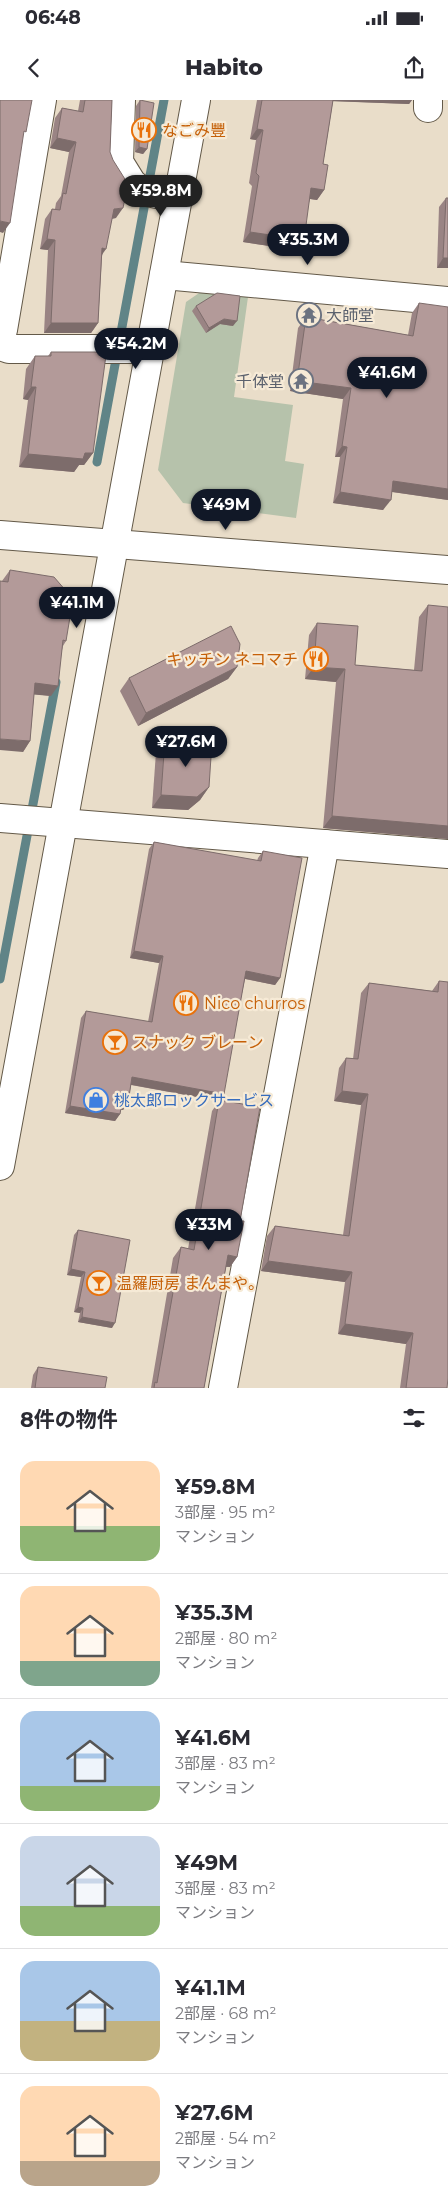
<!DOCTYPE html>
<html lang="ja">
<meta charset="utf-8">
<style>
body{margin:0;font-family:Montserrat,"Noto Sans JP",sans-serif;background:#f7f7f7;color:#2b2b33;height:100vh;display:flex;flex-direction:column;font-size:19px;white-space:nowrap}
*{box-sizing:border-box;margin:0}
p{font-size:16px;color:#7c7c81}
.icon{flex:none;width:28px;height:28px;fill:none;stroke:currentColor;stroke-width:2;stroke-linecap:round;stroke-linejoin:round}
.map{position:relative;height:1288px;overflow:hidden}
.panel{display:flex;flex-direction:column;background:#fff;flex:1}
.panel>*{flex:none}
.price{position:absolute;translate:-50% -42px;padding:0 11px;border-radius:18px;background:#111827;color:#fff;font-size:16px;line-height:32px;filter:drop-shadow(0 1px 2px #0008)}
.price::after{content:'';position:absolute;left:50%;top:30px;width:15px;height:11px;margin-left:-8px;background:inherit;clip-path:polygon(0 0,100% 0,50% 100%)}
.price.on{background:#222;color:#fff}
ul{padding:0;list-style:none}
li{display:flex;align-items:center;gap:15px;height:125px;padding:0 20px}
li+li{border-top:1px solid #e1e1e2}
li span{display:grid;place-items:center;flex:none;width:140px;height:100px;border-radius:15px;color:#555}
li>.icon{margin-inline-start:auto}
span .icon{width:60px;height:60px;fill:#fffc;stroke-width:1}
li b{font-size:21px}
h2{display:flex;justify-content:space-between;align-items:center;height:60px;padding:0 20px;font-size:21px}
.status{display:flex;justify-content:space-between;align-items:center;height:35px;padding:0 25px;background:#fff;direction:ltr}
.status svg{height:14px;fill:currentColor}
header{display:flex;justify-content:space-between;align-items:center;height:65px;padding:0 20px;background:#fff;font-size:22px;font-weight:800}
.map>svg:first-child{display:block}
.green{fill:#b6c2ab}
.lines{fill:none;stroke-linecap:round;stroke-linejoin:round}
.stream{stroke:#608487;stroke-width:9}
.minor-casing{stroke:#635948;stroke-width:30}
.minor{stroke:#fff;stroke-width:28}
.wall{fill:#9a8484}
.shaded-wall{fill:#7d6c6b}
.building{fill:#b39a99;stroke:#7d6c6b}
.labels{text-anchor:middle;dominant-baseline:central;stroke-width:4.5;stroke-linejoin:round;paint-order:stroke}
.food-label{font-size:16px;fill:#c56008;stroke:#f6ead6;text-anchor:start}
.worship-label{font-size:16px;fill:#5b616d;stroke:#f6ead6;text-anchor:start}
.shop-label{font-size:16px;fill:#366cbe;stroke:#f6ead6;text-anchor:start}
</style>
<div class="status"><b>06:48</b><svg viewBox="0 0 49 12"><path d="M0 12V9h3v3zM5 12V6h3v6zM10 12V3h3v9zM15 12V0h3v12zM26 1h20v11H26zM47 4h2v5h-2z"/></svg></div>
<header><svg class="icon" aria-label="back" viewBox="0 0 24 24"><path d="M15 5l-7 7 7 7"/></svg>Habito<svg class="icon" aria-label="share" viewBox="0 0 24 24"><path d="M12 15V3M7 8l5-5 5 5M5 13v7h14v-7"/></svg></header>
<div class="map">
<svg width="448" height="1288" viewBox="0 0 448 1288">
<rect width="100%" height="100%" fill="#e9ddc9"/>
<polygon class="green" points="202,191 248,197 234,297 293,305 285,361 304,364 296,418 183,403 158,370 186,202"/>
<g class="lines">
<g class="stream">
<polyline points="97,362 164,0"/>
<polyline points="0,879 56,582"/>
</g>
<defs>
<g id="minor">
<polyline points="121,0 119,62 132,83 142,91 177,98"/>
<polyline points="428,8 428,0"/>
<polyline points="164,175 448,201"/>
<polyline points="0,232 3,230 42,0"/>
<polyline points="0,246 9,249 150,249"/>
<polyline points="0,435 448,470"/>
<polyline points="0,718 448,754"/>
<polyline points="0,1066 196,0"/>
<polyline points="223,1288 325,744"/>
</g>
</defs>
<use href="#minor" class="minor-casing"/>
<use href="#minor" class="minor"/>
</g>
<g class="wall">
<polygon points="80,0 112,0 110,52 116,118 112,119 102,156 98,223 91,233 44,233 48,150 40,149 45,119 52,109 55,109 56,103 61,96 69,52 50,48 55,18 62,8 78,11"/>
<polygon points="140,0 147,49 143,54 135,52 136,6"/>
<polygon points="257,0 412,0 409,4 333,1 323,64 324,90 317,100 310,99 297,150 243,142 252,86 249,83 256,40 250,39"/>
<polygon points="446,98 448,168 437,168 439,107"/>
<polygon points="419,203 448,400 392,392 383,410 333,403 340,357 335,357 343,299 290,291 298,228 306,217 408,235 412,213"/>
<polygon points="196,206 233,226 220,224 206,233 192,211"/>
<polygon points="51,252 93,353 84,365 79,365 74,372 19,367 28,300 23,299 26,269 35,256 48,256"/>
<polygon points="10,470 66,541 63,546 51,596 34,594 30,641 23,652 2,481"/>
<polygon points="428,505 448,739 323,728 336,582 305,579 309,535 317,523 355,565 414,570 419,517"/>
<polygon points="237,567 228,579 138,626 120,591 129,578"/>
<polygon points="165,639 209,687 200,700 188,710 152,708 156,652"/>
<polygon points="154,742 257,761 258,758 263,751 280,878 275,885 245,879 220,1000 240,1121 237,1157 230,1167 226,1167 204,1288 151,1288 173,1158 181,1147 188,1149 212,1011 219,1001 131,985 128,1003 123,1010 120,1009 120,1014 115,1021 65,1013 81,918 86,911 148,922 159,863 130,858 149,749"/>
<polygon points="439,881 447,1288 400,1288 406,1244 338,1234 345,1182 261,1171 267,1136 275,1126 343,1135 361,1005 334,1001 339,968 346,958 353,959 361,893 369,883 432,891"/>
<polygon points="78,1130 112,1228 78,1222 80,1213 74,1212 81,1177 67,1175 74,1135"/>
<polygon points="38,1267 105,1288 31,1288 33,1275"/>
</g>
<g class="shaded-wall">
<polygon points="328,0 412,0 409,4 328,1"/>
<polygon points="257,29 263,30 256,40 250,39"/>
<polygon points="57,38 76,42 69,52 50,48"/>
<polygon points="139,47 147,49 143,54 135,52"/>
<polygon points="311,88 324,90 317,100 304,98"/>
<polygon points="123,108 116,118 107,119 114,109"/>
<polygon points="0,121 10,123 3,133 0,132"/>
<polygon points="250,132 304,140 297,150 243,142"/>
<polygon points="47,139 55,140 48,150 40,149"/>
<polygon points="102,148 106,149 99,159"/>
<polygon points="443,158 448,158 448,168 437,168"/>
<polygon points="224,219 237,221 233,226 220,224 206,233 209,228"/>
<polygon points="51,223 98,223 91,233 44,233"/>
<polygon points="297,281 351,288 343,299 290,291"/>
<polygon points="31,287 36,287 28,300 23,299"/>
<polygon points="342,346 347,347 340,357 335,357"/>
<polygon points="93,353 84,365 79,365 74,372 19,367 28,354"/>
<polygon points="393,381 448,389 448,400 386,391"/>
<polygon points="340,392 391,400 383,410 333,403"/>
<polygon points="237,567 228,579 138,626 146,613"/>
<polygon points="314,567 345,569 336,582 305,579"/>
<polygon points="35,583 58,586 51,596 28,594"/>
<polygon points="0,639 30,641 23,652 0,650"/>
<polygon points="209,687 200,700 188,710 152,708 161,695"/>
<polygon points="332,716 448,726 448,739 323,728"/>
<polygon points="134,851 163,856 159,863 130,858"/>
<polygon points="246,871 280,878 275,885 241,878"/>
<polygon points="132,977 224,994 219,1001 127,984"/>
<polygon points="342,991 368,994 361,1005 334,1001"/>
<polygon points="122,1002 128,1003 123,1010 117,1009"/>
<polygon points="70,1006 120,1014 115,1021 65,1013"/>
<polygon points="228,1155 237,1157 230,1167 220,1166"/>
<polygon points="268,1161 352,1172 345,1182 261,1171"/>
<polygon points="71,1169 85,1172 81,1177 67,1175"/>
<polygon points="78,1207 83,1208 80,1213 74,1212"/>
<polygon points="82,1217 115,1223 112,1228 78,1222"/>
<polygon points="345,1224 413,1233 406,1244 338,1234"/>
</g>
<g class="building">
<polygon points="0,0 32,0 26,32 24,31 10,123 0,121"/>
<polygon points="85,0 112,0 110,52 113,60 128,84 123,108 114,109 106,149 102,148 98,223 51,223 55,140 47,139 52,109 60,110 63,93 66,94 76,42 57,38 62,8 83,12"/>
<polygon points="140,0 154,3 147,49 139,47"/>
<polygon points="262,0 333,0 323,64 328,65 324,90 311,88 304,140 250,132 259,76 256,73 263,30 257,29"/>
<polygon points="446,98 448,98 448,158 443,158"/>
<polygon points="217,193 240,196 237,221 224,219 209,228 196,206"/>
<polygon points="419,203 448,207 448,389 393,381 391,400 340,392 347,347 342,346 351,288 297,281 306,217 413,236"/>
<polygon points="51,252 98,252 98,255 106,255 93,353 85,353 83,359 28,354 36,287 31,287 35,256 51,256"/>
<polygon points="10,470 54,477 73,499 66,541 63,540 58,586 35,583 30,641 0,639 0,481 8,482"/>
<polygon points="428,505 448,507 448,726 332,716 345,569 314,567 317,523 358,526 355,565 422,571"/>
<polygon points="231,526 240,544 237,567 146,613 129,578"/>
<polygon points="165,639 212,642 209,687 197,697 161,695"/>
<polygon points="154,742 261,761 263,751 302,758 280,878 246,871 224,994 132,977 128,1003 122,1002 120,1014 70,1006 86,911 152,922 163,856 134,851"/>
<polygon points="439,881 448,882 448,1278 447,1288 406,1288 413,1233 345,1224 352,1172 268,1161 275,1126 349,1136 368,994 342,991 346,958 358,959 369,883 438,892"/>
<polygon points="219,1000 260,1007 240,1121 244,1121 237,1157 228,1155 204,1288 154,1288 155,1282 157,1283 181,1147 194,1150"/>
<polygon points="78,1130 130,1140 115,1223 82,1217 83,1208 78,1207 85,1172 71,1169"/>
<polygon points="38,1267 107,1277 105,1288 35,1288"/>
</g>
<defs>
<symbol id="restaurant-ring" viewBox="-11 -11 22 22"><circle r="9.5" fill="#f6ead6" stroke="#e8710a" stroke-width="1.5"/><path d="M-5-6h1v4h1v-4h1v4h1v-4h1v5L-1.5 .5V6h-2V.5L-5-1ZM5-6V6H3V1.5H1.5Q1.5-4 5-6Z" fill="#e8710a"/></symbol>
<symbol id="temple-ring" viewBox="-11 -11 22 22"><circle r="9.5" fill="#f6ead6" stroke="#6b7280" stroke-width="1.5"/><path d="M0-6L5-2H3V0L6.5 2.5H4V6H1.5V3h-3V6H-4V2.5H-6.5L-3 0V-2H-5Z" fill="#6b7280"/></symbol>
<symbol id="bar-ring" viewBox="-11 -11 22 22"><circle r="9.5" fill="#f6ead6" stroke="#e8710a" stroke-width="1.5"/><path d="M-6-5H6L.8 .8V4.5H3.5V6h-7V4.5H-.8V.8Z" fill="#e8710a"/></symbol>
<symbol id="shop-ring" viewBox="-11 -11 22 22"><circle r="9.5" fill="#f6ead6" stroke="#3f7fe0" stroke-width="1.5"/><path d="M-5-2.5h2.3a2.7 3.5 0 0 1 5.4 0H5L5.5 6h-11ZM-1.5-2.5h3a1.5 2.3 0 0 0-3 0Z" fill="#3f7fe0"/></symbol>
</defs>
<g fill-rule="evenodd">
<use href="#restaurant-ring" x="130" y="16" width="28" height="28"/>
<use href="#temple-ring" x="295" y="201" width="28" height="28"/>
<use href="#temple-ring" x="287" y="267" width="28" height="28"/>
<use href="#restaurant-ring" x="302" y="545" width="28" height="28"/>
<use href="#restaurant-ring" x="172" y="889" width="28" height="28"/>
<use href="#bar-ring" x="101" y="928" width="28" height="28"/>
<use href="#shop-ring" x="82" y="986" width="28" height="28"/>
<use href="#bar-ring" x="85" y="1169" width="28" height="28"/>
</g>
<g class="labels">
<g class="food-label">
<text x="162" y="30">なごみ豐</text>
<text x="298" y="559" text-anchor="end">キッチン ネコマチ</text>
<text x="204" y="903">Nico churros</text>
<text x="132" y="942">スナック ブレーン</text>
<text x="116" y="1183">温羅厨房 まんまや。</text>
</g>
<g class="worship-label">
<text x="326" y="215">大師堂</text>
<text x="284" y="281" text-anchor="end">千体堂</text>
</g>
<g class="shop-label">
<text x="114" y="1000">桃太郎ロックサービス</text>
</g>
</g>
</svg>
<b class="price on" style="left:161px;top:117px">¥59.8M</b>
<b class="price" style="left:308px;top:166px">¥35.3M</b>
<b class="price" style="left:136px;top:270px">¥54.2M</b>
<b class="price" style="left:387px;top:299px">¥41.6M</b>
<b class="price" style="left:226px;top:431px">¥49M</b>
<b class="price" style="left:77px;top:529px">¥41.1M</b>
<b class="price" style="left:186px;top:668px">¥27.6M</b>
<b class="price" style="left:209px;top:1151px">¥33M</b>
</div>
<section class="panel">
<h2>8件の物件<svg class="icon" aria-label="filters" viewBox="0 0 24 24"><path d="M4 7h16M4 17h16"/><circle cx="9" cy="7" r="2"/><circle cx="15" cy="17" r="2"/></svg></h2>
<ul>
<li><span style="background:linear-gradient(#ffd9b3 65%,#8fb573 0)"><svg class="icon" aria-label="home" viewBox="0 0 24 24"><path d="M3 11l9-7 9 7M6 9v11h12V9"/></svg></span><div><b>¥59.8M</b><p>3部屋 · 95 m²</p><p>マンション</p></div></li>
<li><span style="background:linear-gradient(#ffd9b3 75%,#7fa58c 0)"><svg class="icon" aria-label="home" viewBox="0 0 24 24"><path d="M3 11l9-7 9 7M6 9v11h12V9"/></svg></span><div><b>¥35.3M</b><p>2部屋 · 80 m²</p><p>マンション</p></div></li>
<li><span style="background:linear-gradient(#a9c7e8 75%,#8fb573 0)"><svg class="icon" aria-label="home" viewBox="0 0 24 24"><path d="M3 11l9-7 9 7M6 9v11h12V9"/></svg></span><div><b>¥41.6M</b><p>3部屋 · 83 m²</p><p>マンション</p></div></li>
<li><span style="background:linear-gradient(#c9d6e8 70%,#8fb573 0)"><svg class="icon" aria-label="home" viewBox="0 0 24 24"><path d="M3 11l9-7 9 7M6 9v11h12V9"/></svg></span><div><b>¥49M</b><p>3部屋 · 83 m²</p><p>マンション</p></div></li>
<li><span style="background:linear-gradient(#a9c7e8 60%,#c2b280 0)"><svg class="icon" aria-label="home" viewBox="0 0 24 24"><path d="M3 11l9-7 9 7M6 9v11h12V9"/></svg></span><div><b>¥41.1M</b><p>2部屋 · 68 m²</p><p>マンション</p></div></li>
<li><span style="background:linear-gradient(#ffd9b3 75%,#b9a48a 0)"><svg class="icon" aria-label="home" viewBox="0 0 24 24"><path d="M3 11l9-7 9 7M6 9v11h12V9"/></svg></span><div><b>¥27.6M</b><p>2部屋 · 54 m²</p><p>マンション</p></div></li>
</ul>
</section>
